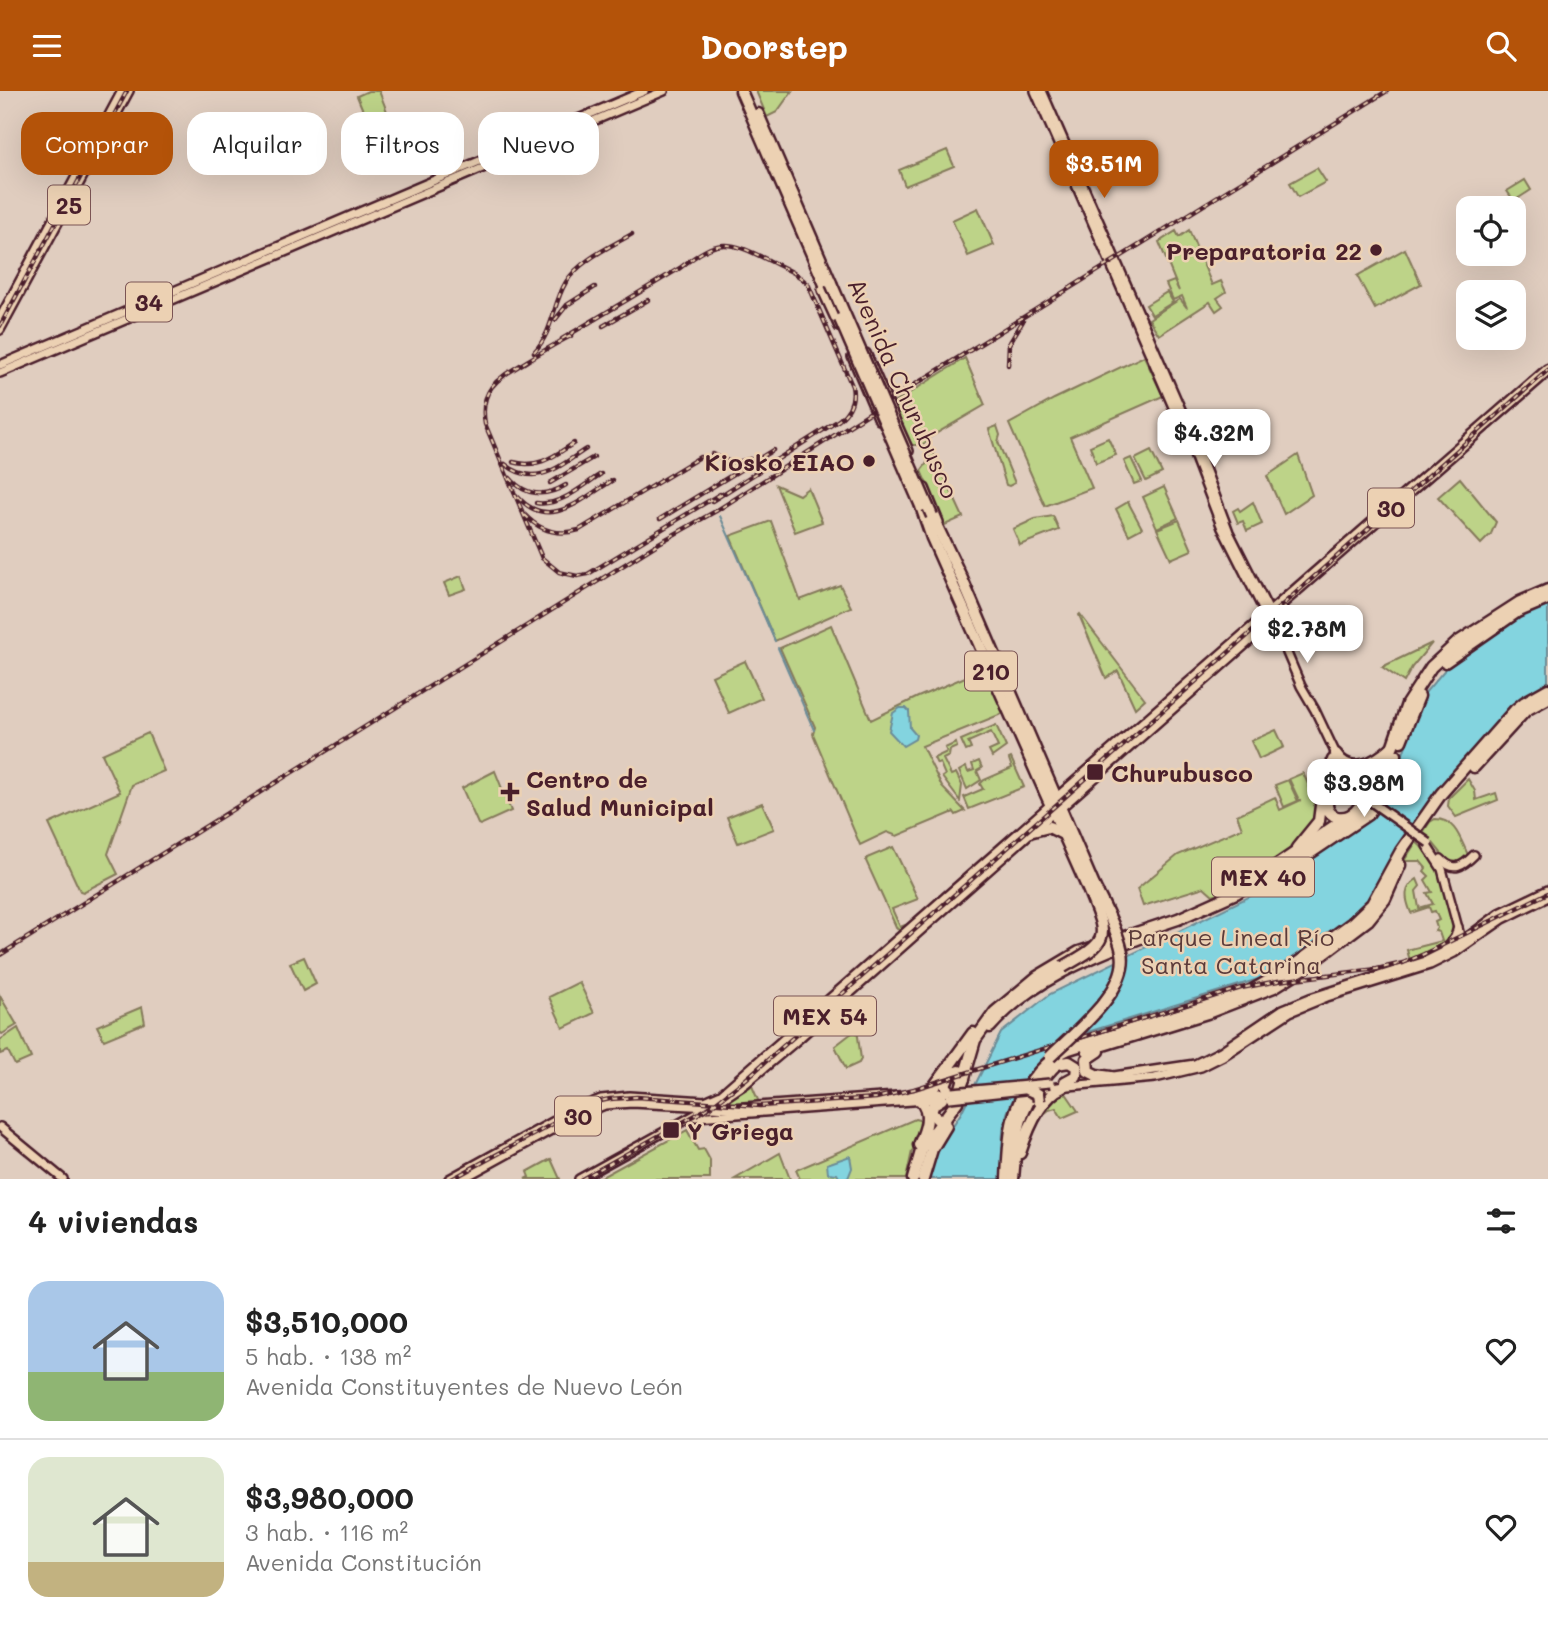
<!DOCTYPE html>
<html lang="es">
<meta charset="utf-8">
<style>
body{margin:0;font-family:Mali,sans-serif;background:#f2f2f2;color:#222;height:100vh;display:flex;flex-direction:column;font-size:26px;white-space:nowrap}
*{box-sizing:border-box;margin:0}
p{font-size:23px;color:#767676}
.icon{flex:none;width:38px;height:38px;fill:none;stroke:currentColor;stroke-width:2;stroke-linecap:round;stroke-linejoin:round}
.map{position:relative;height:1088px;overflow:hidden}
.side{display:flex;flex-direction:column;background:#fff;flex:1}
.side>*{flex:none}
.guide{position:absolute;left:21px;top:21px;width:700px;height:63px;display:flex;gap:14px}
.tools{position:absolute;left:1456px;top:105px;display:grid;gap:14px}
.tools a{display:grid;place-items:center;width:70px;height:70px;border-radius:14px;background:#fff;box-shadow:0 7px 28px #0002;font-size:35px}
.price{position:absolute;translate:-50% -60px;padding:0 16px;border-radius:14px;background:#fff;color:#222;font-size:23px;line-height:46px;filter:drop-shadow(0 2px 4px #0008)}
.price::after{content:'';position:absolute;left:50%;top:42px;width:21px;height:16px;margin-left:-10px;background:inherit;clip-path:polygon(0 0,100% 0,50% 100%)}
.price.selected{background:#b45309;color:#fff}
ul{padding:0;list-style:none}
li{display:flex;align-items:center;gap:21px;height:175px;padding:0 28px}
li+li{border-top:2px solid #e0e0e0}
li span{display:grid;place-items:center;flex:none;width:196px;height:140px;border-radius:21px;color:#555}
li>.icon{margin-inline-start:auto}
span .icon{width:84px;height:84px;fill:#fffc;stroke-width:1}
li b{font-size:30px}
h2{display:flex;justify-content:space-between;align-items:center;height:84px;padding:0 28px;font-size:30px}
.chip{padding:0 24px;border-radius:21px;background:#fff;box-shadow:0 7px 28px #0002;font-size:24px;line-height:63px}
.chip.selected{background:#b45309;color:#fff}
header{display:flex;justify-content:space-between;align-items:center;height:91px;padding:0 28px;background:#b45309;color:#fff;font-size:32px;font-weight:800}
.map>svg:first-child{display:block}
.green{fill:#bdd388;stroke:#84795a;stroke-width:2}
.water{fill:#83d4df;stroke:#6c8c97;stroke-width:2}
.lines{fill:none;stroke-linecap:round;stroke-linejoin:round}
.stream{stroke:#6c8c97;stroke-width:2}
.major-casing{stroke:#4a1f2b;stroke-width:12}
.highway-casing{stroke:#4a1f2b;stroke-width:15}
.major{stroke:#ecd1b3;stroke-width:7}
.highway{stroke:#ecd1b3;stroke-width:10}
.rail-casing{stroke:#4a1f2b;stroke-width:4.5}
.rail{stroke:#ecd1b3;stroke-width:2;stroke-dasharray:5;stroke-linecap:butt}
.major-bridge-casing{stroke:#4a1f2b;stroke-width:12;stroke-linecap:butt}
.highway-bridge-casing{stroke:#4a1f2b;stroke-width:15;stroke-linecap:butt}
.major-bridge{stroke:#ecd1b3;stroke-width:7}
.highway-bridge{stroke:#ecd1b3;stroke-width:10}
.poi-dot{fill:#4a1f2b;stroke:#ecd1b3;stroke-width:2.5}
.labels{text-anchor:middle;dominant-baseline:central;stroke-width:5;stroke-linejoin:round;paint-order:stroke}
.shield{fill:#ecd1b3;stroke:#7b5454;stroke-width:2}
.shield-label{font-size:23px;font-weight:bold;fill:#4a1f2b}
.poi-label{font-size:24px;font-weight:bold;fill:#4a1f2b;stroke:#ecd1b3;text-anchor:start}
.street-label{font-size:24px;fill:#4a1f2b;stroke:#ecd1b3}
.park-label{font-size:24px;fill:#5b3a39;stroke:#ecd1b3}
</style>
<header><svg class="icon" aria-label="menu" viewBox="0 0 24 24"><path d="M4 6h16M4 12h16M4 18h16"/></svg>Doorstep<svg class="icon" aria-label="search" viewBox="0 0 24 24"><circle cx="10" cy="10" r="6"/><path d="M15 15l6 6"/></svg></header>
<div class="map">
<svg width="1548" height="1088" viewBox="0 0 1548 1088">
<rect width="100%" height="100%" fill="#e0cdbf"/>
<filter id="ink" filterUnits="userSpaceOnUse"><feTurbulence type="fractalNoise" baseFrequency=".0143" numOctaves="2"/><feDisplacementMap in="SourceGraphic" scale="14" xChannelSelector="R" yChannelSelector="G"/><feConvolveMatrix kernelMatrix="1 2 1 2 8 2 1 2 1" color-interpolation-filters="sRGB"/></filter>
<g filter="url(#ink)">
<g class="green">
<polygon points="368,0 379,0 391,31 371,39 357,5"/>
<polygon points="756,0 792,0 777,21 767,26"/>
<polygon points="947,59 954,75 905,95 899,79"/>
<polygon points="1317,77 1326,91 1298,106 1290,92"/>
<polygon points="1525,89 1531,99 1514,110 1507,100"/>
<polygon points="978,117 994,154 968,165 952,129"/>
<polygon points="1189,139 1212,194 1221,190 1226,201 1217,207 1223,215 1216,220 1210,211 1159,244 1149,228 1180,208 1187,217 1182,205 1173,209 1166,193 1174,190 1179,200 1159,151 1176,140 1179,146"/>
<polygon points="1405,158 1421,193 1375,218 1357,185"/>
<polygon points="1167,201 1173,211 1152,224 1146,214"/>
<polygon points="1144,265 1163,305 1070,346 1092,397 1045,415 1009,333 1054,308"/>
<polygon points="965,267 985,314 927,348 928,350 921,354 912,354 892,313"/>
<polygon points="997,335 1000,344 998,351 1015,392 1009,395 1006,394 989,338"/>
<polygon points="1108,347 1116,364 1096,372 1090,355"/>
<polygon points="932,359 963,426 945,434 921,380 930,368 927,362"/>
<polygon points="1151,360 1162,382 1146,390 1135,368"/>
<polygon points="1298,364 1312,404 1284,423 1267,385"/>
<polygon points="1131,367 1142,390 1134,393 1124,370"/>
<polygon points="1460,387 1496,431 1491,443 1481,453 1438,406"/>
<polygon points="776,394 799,404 808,397 822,431 795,441"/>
<polygon points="1164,396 1178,427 1157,437 1143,406"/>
<polygon points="1128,411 1142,437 1129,444 1116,418"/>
<polygon points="1253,411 1262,433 1247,440 1243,430 1238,432 1233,420 1238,417 1240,420"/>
<polygon points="1053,425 1059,439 1020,454 1013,438 1035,428"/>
<polygon points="1179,429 1192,459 1171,468 1157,438"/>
<polygon points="771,430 800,509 840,494 851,516 775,550 730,445"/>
<polygon points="461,485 466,498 449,504 444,492"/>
<polygon points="1080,523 1145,608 1135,617 1118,580 1106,587 1079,524"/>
<polygon points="831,534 871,629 918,606 984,578 1004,622 922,655 942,696 965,720 956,724 954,721 897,745 887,741 860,754 813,643 815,636 780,557"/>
<polygon points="1432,552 1412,576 1404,591 1382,576"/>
<polygon points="745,570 762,607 729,622 712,585"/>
<polygon points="996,634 1006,656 992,666 989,660 998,656 991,641 968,651 971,658 966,660 961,649"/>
<polygon points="1276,639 1284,656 1259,668 1251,650"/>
<polygon points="148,642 164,680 132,694 108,763 118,783 83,801 80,800 49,733 120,701 102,663"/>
<polygon points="956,652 957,656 950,659 949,665 943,668 951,684 956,682 962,694 960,710 942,686 945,684 940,672 937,673 934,667 947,661 945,657"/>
<polygon points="1011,667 1024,696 969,718 964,706 983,698 980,693 984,689 1012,677 1009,668"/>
<polygon points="979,670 982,677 977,680 981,689 967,698 959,680 966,676 968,681 974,679 972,673"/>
<polygon points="495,680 511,720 480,734 478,733 462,697"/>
<polygon points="1303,682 1313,704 1315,702 1310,691 1332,682 1317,706 1317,726 1293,756 1274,773 1217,792 1219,802 1213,804 1204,796 1143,815 1137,798 1178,764 1242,737 1237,724 1275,706 1280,719 1301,709 1299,709 1289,688"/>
<polygon points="1468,688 1475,700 1476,709 1496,702 1498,709 1456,726 1448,715 1449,707"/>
<polygon points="1288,689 1298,710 1284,716 1275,694"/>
<polygon points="762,712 774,738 738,752 727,726"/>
<path d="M 1435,728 C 1455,728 1460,747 1468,764 L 1465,771 L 1450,773 L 1433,752 L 1422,743 L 1430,731 Z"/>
<path d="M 1416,751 C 1436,766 1464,825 1449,849 L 1410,870 L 1407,859 L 1442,850 L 1439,841 L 1435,840 L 1437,837 L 1435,831 L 1439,829 L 1435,820 L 1431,821 L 1429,816 L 1411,822 C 1405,807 1403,797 1417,788 L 1420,795 L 1416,800 L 1419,817 L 1433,813 L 1427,802 L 1432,801 L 1425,789 L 1429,785 L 1424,780 L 1426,777 L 1420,770 L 1404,770 Z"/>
<polygon points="893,756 918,808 892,818 900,836 905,834 906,837 902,840 897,838 866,770 867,767"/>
<polygon points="304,866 316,893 303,900 290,872"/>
<polygon points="579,891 594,922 563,937 549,906"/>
<polygon points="0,905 17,934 2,943 0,941"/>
<polygon points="142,916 145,932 104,949 97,935"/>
<polygon points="18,937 31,967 15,974 8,960 0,963 0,949"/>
<polygon points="857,938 861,968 859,972 846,978 835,955"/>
<polygon points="752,995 758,1009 756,1013 729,1012 731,1007"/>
<polygon points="1063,998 1078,1020 1062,1027 1056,1017 1049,1019 1040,1026 1052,1006"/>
<polygon points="915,1028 923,1030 924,1037 912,1060 906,1088 800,1088 796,1079"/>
<polygon points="687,1039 698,1059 704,1058 710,1069 710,1088 598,1088"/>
<polygon points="780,1062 790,1088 735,1088"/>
<polygon points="551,1068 560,1088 525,1088 529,1086 527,1081"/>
</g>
<g class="water">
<path d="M 1548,511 L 1548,592 L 1519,607 L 1434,707 L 1374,803 L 1352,826 L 1265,886 L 1062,949 C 1037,972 1012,998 1004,1033 C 1001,1050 1003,1071 1003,1088 L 928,1088 L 939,1056 L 961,1022 L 1001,942 L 1050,903 L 1259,801 L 1370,729 L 1389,704 L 1423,604 L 1448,575 L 1499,535 Z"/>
<polygon points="900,617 906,617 909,620 910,637 916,644 915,648 903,655 889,640 893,622"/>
<polygon points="850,1065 852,1077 848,1087 840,1088 837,1083 828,1082 827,1073"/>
</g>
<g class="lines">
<g class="stream">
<polyline points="720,425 775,550"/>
<polyline points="778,557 814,639"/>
</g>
<defs>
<g id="major">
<polyline points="1035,0 1194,364 1222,437 1268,528"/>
<polyline points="1042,0 1193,346 1229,441 1270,522 1301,595 1315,619 1351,695"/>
<polyline points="822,199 839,236"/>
<polyline points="0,227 122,0"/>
<polyline points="0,239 129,0"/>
<polyline points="866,262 909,360"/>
<polyline points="852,266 879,329"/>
<polyline points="0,274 644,0"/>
<polyline points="0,282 664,0"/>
<polyline points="925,397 939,431"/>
<polyline points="1427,755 1442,778 1462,852"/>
<path d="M 1441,768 C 1454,782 1463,775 1474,764"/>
<polyline points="1445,859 1455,846 1458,836"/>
<polyline points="1107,986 1195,973 1221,960 1283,918 1310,907 1426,870 1454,856 1500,822 1548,799"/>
<polyline points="1047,997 1155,987 1201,976 1223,965 1290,921 1327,906 1430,874 1454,862 1503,828 1548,806"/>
<polyline points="696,1026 939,1008"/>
<polyline points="0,1036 63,1088"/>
<polyline points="449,1088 574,1019 601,1008 629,1005 705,1010 721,1003 1050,714"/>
<polyline points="462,1088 575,1026 605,1014 632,1012 730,1017 952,1001"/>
<polyline points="579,1088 718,1011 745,993 795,951 1053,722"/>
</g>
<g id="highway">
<polyline points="741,0 830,205"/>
<polyline points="758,23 831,192"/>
<polyline points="921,415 932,447 1088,798"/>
<polyline points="932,425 962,488 1094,795"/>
<polyline points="1277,537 1277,529 1282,520"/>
<polyline points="1445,571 1517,521 1548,508"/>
<polyline points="1401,650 1419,605"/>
<path d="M 1336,663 C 1350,686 1376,671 1391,657"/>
<polyline points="1474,676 1526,619 1548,607"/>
<polyline points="1350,693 1353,683 1363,678 1371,684 1374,698"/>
<polyline points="1050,714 1548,279"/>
<polyline points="1053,722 1270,530"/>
<path d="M 1349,725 C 1328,732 1319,710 1336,699 L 1350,700"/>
<polyline points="1033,740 1049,736 1061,742"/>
<polyline points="1297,757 1319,730 1322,707 1335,683 1333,669"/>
<polyline points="1276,785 1368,723 1382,703 1396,664"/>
<path d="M 990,936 C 1030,890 1090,866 1145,845"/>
<polyline points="1087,959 1207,922 1274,896 1303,878 1368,829 1385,808 1400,774"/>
<polyline points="1099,960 1087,968 1088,980 1096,984 1111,986"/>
<polyline points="1057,973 1069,971 1077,976 1076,985 1065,991"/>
<polyline points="950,1001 945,994 949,984 959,980 964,988"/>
<polyline points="918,1004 933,997 973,942"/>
<polyline points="942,1008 934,1013 931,1021 937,1028 946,1027"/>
<path d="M 919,1054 C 925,1040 933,1022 920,1009"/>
<path d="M 1020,1062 C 1027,1040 1040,1006 1063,996"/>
<polyline points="913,1088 922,1057 957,1011 975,949 995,921 1037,886 1079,861 1178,828 1236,802 1355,721 1374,698 1393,654 1407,613 1431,576 1458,551 1520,511 1548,499"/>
<polyline points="923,1088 932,1058 946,1035"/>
<path d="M 1007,1088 C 1009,1045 1009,1015 1039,981 C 1047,972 1057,963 1069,958 L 1247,902 L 1289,878 L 1352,832 L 1372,813 L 1401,760 L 1441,703 L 1515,619 L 1525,611 L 1548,598"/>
<path d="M 1013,1088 C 1017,1046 1015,1025 1042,990 C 1048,982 1053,975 1061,970"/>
</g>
</defs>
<use href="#major" class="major-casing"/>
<use href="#highway" class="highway-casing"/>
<use href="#major" class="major"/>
<use href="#highway" class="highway"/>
<defs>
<g id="rail">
<polyline points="555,229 567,214 595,196"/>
<polyline points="0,235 127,0"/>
<polyline points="603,235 648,209"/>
<path d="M 571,245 C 556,252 542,261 527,270 C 501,286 478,296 485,333 L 542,467 L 559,481 L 577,485 L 588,483 L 720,403"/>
<path d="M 562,248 L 680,177 C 719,146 728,149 770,170 C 784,177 797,182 808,193 L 852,295 C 855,309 850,320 839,329 L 712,410"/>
<path d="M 534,261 C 554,240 552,214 566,191 C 580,169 610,156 632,143"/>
<polyline points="1008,274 1009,253 1023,230"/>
<path d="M 712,363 C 725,371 735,373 750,368"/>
<path d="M 513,371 C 538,378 554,365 574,352"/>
<path d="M 505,373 C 536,398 559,375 586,358"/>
<path d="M 510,387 C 526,406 546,406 566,394"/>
<polyline points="550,392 594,366"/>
<path d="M 518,406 C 549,441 583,407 613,389"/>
<path d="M 536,412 C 560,416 582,395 601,383"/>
<path d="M 525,424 C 540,440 558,445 579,439 L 700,366"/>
<polyline points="660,428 773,359"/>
<polyline points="0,864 659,452 716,420 874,319 1387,0"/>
<polyline points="452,1088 569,1024 596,1011 610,1008 637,1006 760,1015 876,1007 914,998 1241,897 1278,890 1377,878 1403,872 1424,863 1548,802"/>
<polyline points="582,1088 710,1016 746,988 1548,279"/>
</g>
</defs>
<use href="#rail" class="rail-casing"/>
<use href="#rail" class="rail"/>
<defs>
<g id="major-bridge">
<polyline points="1357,701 1429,752"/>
<polyline points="952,1001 1050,992"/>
<polyline points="950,1007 1033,998"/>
</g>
<g id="highway-bridge">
<polyline points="831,192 932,425"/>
<polyline points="840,228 921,415"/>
<path d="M 1063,876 C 1112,849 1108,847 1088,798"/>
<path d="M 1050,966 C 1075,941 1130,899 1122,861 C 1117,838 1104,815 1094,795"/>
<polyline points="1029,999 1038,1003 1039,1010"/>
</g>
</defs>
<use href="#major-bridge" class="major-bridge-casing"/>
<use href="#highway-bridge" class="highway-bridge-casing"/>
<use href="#major-bridge" class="major-bridge"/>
<use href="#highway-bridge" class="highway-bridge"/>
</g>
</g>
<g class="poi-dot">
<circle cx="1376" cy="159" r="7"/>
<circle cx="869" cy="370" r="7"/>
<rect x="1086" y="672" width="18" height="18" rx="3.5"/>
<path d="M506.5 690.5h7v7h7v7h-7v7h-7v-7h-7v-7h7z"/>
<rect x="662" y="1030" width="18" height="18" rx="3.5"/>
</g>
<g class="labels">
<g class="shield">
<rect x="48" y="94.5" width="42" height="39" rx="5"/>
<rect x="126" y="191.5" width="46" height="39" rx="5"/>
<rect x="1368" y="397.5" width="46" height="39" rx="5"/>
<rect x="965" y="560.5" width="52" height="39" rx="5"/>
<rect x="1212" y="766.5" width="102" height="39" rx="5"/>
<rect x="774" y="905.5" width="102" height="39" rx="5"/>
<rect x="555" y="1005.5" width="46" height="39" rx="5"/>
</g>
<g class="shield-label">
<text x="69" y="114">25</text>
<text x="149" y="211">34</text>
<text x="1391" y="417">30</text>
<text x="991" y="580">210</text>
<text x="1263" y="786">MEX 40</text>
<text x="825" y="925">MEX 54</text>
<text x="578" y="1025">30</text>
</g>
<g class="poi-label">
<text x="1362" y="159" text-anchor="end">Preparatoria 22</text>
<text x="855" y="370" text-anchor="end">Kiosko EIAO</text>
<text x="1111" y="681">Churubusco</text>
<text x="526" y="687">Centro de<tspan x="526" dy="28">Salud Municipal</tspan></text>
<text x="687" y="1039">Y Griega</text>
</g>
<g class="street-label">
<text transform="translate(904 297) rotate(66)">Avenida Churubusco</text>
</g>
<g class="park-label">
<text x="1231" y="845">Parque Lineal Río<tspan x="1231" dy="28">Santa Catarina</tspan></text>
</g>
</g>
</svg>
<div class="tools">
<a><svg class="icon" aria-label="locate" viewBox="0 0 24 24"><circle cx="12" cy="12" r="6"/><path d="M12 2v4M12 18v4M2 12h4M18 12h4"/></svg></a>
<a><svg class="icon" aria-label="layers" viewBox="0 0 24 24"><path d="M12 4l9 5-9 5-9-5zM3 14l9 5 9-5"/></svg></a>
</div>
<b class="price selected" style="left:1104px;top:109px">$3.51M</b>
<b class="price" style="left:1214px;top:378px">$4.32M</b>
<b class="price" style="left:1307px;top:574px">$2.78M</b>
<b class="price" style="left:1364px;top:728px">$3.98M</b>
<div class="guide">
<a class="chip selected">Comprar</a>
<a class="chip">Alquilar</a>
<a class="chip">Filtros</a>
<a class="chip">Nuevo</a>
</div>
</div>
<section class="side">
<h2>4 viviendas<svg class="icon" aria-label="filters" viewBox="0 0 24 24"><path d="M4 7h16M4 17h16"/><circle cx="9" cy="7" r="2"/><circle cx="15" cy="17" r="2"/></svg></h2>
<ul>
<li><span style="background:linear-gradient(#a9c7e8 65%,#8fb573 0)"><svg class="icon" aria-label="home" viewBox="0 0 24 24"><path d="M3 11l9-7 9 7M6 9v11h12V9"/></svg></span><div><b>$3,510,000</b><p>5 hab. · 138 m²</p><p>Avenida Constituyentes de Nuevo León</p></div><svg class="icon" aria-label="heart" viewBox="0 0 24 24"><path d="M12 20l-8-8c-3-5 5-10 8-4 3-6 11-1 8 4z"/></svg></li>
<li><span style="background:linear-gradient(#dfe7d0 75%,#c2b280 0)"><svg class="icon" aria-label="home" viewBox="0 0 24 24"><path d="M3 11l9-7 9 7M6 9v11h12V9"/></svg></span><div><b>$3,980,000</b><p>3 hab. · 116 m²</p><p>Avenida Constitución</p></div><svg class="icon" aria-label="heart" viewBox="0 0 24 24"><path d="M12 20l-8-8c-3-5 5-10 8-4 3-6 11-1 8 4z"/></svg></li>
</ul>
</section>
